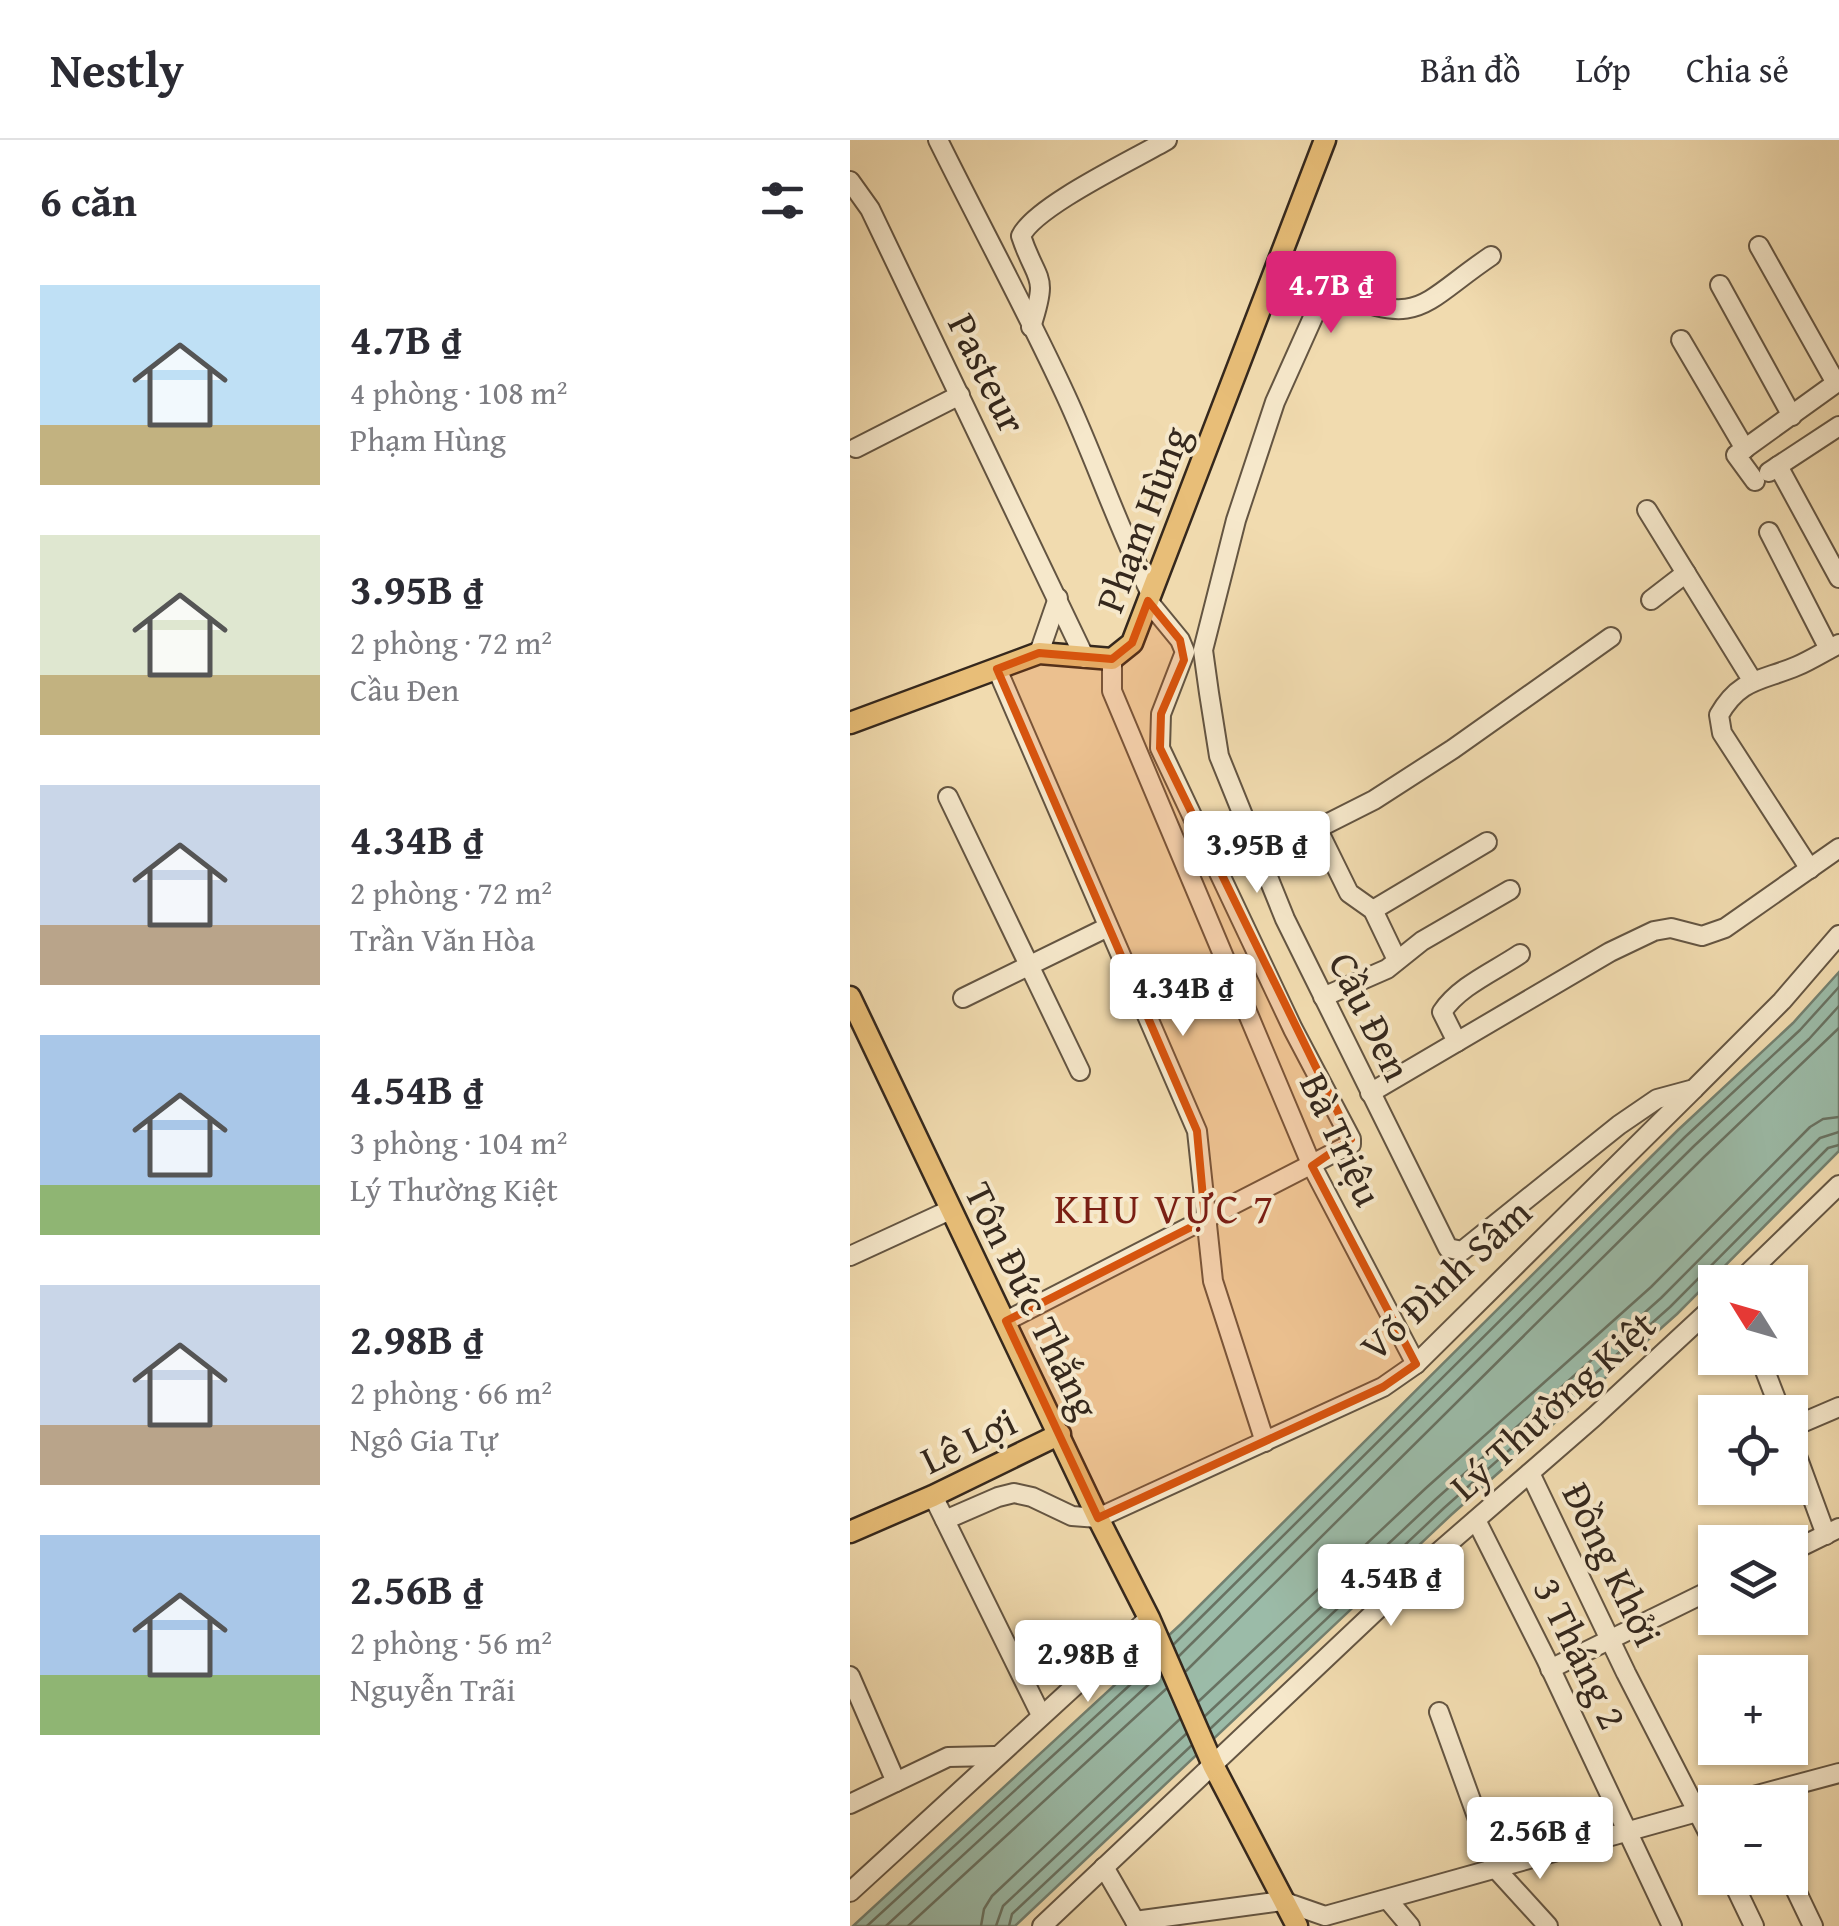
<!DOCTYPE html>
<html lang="vi">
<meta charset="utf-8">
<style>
body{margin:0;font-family:"Gentium Book Plus",serif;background:#f2f2f3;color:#2b2b33;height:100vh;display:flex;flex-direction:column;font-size:38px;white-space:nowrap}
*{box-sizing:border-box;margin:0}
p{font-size:32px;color:#7c7c81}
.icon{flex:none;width:55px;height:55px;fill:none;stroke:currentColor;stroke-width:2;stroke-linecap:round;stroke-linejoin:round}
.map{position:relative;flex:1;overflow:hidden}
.details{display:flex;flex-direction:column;background:#fff;width:850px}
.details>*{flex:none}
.needle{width:65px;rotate:307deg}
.tools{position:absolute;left:848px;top:1125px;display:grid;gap:20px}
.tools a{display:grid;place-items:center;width:110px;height:110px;border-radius:0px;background:#fff;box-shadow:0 2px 8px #0004;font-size:50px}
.price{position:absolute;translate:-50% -85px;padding:0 22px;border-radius:10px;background:#fff;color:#222;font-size:32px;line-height:65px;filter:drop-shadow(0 2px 5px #0008)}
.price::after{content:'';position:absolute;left:50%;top:60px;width:30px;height:22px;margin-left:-15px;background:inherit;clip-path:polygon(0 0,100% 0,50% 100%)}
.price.selected{background:#db2777;color:#fff}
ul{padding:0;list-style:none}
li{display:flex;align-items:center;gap:30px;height:250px;padding:0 40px}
li span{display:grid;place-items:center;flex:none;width:280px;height:200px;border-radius:0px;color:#555}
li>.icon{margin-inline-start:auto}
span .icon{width:120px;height:120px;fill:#fffc;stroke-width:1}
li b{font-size:42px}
h2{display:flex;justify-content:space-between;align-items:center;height:120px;padding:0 40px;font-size:42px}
header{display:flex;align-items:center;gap:60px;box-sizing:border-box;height:140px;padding:0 50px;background:#fff;border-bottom:2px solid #e1e1e2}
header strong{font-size:48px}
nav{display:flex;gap:55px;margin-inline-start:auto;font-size:35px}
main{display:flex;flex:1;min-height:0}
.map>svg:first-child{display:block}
.water{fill:#9bbba8;stroke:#728070;stroke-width:2.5}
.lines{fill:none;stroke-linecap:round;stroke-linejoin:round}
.shore{stroke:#687262;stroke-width:2.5}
.minor-casing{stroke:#645542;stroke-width:22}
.major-casing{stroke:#35281d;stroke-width:25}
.minor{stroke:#f6e8cb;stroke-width:18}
.major{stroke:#e8be78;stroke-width:20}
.marked{fill:#d6540e;fill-opacity:0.2;stroke:#d6540e;stroke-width:8;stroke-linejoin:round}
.labels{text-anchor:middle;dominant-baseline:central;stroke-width:8;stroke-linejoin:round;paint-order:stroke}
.street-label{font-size:40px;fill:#35281d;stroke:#f6e8cb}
.neighbourhood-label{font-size:42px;letter-spacing:2.5px;fill:#7a1f14;stroke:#f6e8cb}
</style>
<header>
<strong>Nestly</strong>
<nav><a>Bản đồ</a><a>Lớp</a><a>Chia sẻ</a></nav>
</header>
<main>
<section class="details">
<h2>6 căn<svg class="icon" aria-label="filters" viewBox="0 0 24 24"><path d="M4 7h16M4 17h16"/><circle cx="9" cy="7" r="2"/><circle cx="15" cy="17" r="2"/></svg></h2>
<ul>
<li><span style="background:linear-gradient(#bfe0f5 70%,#c2b280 0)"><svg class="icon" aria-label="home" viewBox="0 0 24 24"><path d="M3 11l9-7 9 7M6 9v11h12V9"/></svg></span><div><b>4.7B ₫</b><p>4 phòng · 108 m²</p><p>Phạm Hùng</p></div></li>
<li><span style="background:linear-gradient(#dfe7d0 70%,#c2b280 0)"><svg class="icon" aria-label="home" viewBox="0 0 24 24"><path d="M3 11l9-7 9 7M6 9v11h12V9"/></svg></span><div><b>3.95B ₫</b><p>2 phòng · 72 m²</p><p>Cầu Đen</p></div></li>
<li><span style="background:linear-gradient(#c9d6e8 70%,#b9a48a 0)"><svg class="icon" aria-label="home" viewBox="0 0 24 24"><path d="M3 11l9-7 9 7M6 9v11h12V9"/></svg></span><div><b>4.34B ₫</b><p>2 phòng · 72 m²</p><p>Trần Văn Hòa</p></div></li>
<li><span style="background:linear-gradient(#a9c7e8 75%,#8fb573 0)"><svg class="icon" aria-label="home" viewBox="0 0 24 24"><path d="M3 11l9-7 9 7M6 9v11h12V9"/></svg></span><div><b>4.54B ₫</b><p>3 phòng · 104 m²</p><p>Lý Thường Kiệt</p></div></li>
<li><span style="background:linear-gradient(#c9d6e8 70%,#b9a48a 0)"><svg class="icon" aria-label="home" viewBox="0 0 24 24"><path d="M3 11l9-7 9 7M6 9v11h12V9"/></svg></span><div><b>2.98B ₫</b><p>2 phòng · 66 m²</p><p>Ngô Gia Tự</p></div></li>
<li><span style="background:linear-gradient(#a9c7e8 70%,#8fb573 0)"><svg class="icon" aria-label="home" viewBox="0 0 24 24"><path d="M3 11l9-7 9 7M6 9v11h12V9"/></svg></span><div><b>2.56B ₫</b><p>2 phòng · 56 m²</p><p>Nguyễn Trãi</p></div></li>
</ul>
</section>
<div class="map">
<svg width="989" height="1786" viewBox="0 0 989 1786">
<rect width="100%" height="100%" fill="#f1dbaf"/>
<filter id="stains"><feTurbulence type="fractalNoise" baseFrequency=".002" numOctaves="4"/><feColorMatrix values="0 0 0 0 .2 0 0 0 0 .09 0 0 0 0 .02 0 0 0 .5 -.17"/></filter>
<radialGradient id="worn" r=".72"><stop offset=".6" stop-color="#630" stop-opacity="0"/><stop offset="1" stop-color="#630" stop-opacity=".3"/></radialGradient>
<polygon class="water" points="989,832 989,1011 827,1174 601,1375 165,1786 3,1786 331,1484 828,990 943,883"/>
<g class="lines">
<g class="shore">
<polyline points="324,1504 835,997 950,890 989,847"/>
<polyline points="329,1516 844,1006 959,899 989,866"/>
<polyline points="336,1531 854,1017 989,888"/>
<polyline points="349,1561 576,1348 801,1147 960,987 973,979 989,977"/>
<polyline points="355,1576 586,1359 811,1158 970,998 989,992"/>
<polyline points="361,1588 594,1368 820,1167 978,1008 989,1005"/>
<polyline points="17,1786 305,1522"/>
<polyline points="36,1786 310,1534"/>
<polyline points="58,1786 316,1549"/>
<polyline points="131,1786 134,1769 142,1756 330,1579"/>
<polyline points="146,1786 153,1766 336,1594"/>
<polyline points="159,1786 162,1774 341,1606"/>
</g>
<defs>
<g id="minor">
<path d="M 88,0 C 130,85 176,169 216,256 C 246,321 269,390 301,454"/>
<polyline points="0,41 20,69 235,518"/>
<path d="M 641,116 C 570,164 571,189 482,150 L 473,155 L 425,262 L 386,380 L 353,510 L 359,553 L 369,616 L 435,779 L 598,1108 L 612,1111 L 769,985 L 807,959 L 844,949 L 932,861 L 989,795"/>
<polyline points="870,145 942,276"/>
<path d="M 181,187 C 199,132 187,144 171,96 C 185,66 285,19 317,0"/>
<polyline points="831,200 895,309"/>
<polyline points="6,308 110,255"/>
<polyline points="928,326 989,438"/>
<polyline points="919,332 989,286"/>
<polyline points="905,341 886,315 986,243 909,106"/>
<polyline points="797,370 902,540"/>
<polyline points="919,392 979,509"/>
<polyline points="801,460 836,433"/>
<polyline points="189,513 208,458"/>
<polyline points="262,519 262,551 462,1026 566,1224"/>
<polyline points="147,529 347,991 363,1141 415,1302"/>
<polyline points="98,657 230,931"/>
<polyline points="467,688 499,753 523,770 547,820"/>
<polyline points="411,717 524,660 603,609 761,497"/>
<path d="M 960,729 L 872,593 L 869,575 C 890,538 912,541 947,526 C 961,520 975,511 989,504"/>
<polyline points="523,770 637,702"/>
<polyline points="473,857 537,829 572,801 660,750"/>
<polyline points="113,858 258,787"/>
<path d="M 607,902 L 592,872 C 609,846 645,831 670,814"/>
<polyline points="520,953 760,812 804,791 821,788 852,796 875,788 989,708"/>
<polyline points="0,1116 100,1070"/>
<polyline points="889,1142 989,1045"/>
<polyline points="156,1181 501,1004 501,999 443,889 310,608 311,574 335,512 330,500 298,461"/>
<polyline points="910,1218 931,1272"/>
<polyline points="940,1288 989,1267"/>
<polyline points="940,1297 976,1395"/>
<polyline points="680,1333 776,1533 865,1706"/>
<polyline points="83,1356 191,1575"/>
<polyline points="95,1380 148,1357 164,1353 182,1357 222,1376 248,1378 533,1247 566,1224 844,949"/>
<polyline points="626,1380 696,1519 822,1786"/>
<polyline points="940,1412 989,1388"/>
<polyline points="700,1529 865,1448"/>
<polyline points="0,1536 46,1642"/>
<polyline points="589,1572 646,1729 698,1786"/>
<polyline points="881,1662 989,1633"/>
<polyline points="0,1664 98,1617 145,1616"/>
<polyline points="254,1727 288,1786"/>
<polyline points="881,1738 904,1786"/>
<polyline points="940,1738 963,1786"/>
<polyline points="0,1752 299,1478"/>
<polyline points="538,1760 560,1786"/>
<polyline points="285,1781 432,1761 475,1776 865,1667"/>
<polyline points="192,1786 584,1416 744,1277 865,1165"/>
</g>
<g id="major">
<polyline points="0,583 189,513 262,519 282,503 475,0"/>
<polyline points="0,857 248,1378 299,1478 363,1625 447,1786"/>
<polyline points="0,1392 83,1356 210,1294"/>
</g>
</defs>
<use href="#minor" class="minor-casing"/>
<use href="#major" class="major-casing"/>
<use href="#minor" class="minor"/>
<use href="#major" class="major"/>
</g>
<path class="marked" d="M 298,461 L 330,500 L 334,520 L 311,574 L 310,608 L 501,999 L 462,1026 L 566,1224 L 533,1247 L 248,1378 L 156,1181 L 355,1080 L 347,991 L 147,529 L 189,513 L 262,519 L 282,503 Z"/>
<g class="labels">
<g class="street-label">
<text transform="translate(138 233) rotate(64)">Pasteur</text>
<text transform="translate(292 379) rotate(-69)">Phạm Hùng</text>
<text transform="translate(521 876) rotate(64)">Cầu Đen</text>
<text transform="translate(492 999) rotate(65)">Bà Triệu</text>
<text transform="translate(595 1139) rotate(-43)">Võ Đình Sâm</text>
<text transform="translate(183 1160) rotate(64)">Tôn Đức Thắng</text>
<text transform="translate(702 1265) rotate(-42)">Lý Thường Kiệt</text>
<text transform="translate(118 1300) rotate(-26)">Lê Lợi</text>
<text transform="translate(763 1424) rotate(64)">Đồng Khởi</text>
<text transform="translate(731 1513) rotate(64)">3 Tháng 2</text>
</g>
<g class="neighbourhood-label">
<text x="315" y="1067">KHU VỰC 7</text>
</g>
</g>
<rect width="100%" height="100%" filter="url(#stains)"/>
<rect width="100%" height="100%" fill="url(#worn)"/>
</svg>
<div class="tools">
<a><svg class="needle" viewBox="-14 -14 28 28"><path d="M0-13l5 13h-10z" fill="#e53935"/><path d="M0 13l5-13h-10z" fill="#7c7c81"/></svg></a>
<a><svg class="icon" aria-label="locate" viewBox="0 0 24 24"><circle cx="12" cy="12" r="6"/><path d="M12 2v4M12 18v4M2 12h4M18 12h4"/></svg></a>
<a><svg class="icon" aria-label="layers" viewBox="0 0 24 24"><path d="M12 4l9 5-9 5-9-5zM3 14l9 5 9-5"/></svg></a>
<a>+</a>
<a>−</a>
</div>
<b class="price selected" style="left:481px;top:196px">4.7B ₫</b>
<b class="price" style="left:407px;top:756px">3.95B ₫</b>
<b class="price" style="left:333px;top:899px">4.34B ₫</b>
<b class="price" style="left:541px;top:1489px">4.54B ₫</b>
<b class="price" style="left:238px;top:1565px">2.98B ₫</b>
<b class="price" style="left:690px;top:1742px">2.56B ₫</b>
</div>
</main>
